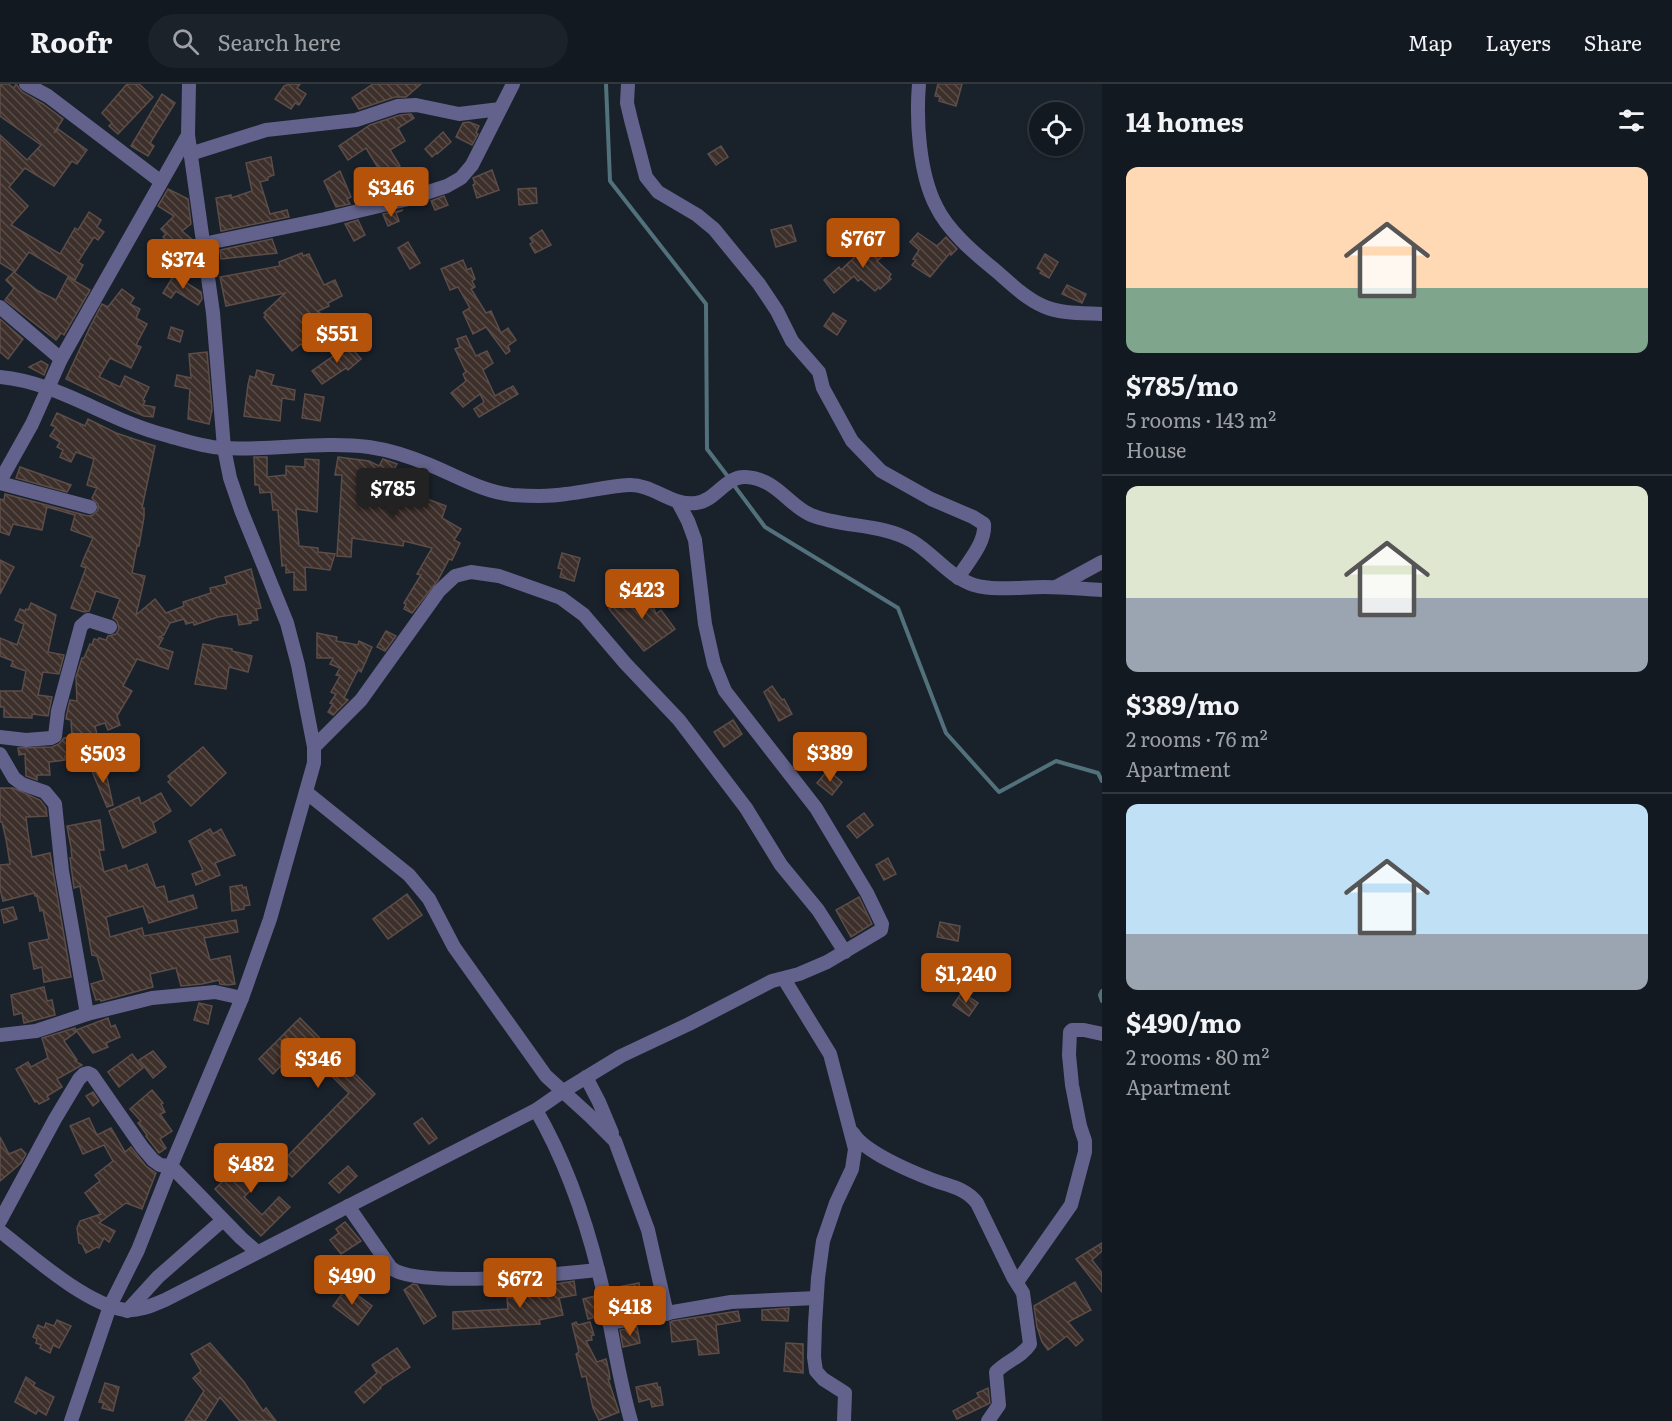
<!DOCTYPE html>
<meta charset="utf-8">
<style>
body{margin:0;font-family:Literata,serif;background:#1c2229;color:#f1f3f6;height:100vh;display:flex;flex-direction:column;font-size:22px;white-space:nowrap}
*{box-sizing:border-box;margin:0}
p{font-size:20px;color:#9da0a5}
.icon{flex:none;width:33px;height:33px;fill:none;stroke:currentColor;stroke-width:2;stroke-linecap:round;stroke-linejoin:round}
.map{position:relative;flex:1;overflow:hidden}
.panel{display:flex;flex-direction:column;background:#131920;width:570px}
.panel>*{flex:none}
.fabs{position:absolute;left:1029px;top:18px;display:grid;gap:12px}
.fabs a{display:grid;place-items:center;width:54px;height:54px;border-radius:50%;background:#131920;box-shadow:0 2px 4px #0004,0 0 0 2px #32383e;font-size:30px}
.price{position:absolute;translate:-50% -51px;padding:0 14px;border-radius:6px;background:#b45309;color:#fff;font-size:20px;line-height:39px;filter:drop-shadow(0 2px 3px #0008)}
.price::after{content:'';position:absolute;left:50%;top:36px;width:18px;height:14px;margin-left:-9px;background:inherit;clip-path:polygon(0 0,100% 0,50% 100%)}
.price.current{background:#222;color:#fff}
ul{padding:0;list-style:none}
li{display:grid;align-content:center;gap:12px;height:318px;padding:0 24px}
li+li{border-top:2px solid #32383e}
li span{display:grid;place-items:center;height:186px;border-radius:12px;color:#555}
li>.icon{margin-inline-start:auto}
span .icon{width:108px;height:108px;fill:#fffc;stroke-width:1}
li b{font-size:26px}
h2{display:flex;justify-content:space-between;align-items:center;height:72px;padding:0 24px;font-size:26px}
header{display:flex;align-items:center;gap:36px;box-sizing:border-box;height:84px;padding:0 30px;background:#131920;border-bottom:2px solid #32383e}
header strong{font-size:28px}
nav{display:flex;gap:33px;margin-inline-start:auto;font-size:21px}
.search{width:420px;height:54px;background:#1c2229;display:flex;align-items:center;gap:15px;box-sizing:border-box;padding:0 21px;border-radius:33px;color:#9da0a5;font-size:22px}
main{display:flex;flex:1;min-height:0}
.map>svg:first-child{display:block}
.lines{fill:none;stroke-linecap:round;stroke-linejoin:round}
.stream{stroke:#52717b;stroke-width:4}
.building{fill:url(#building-back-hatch);stroke:#5d4d49;stroke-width:1.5}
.minor{stroke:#63628c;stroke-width:14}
</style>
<header>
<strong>Roofr</strong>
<div class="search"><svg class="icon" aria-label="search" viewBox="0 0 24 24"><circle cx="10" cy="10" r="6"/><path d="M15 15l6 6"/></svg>Search here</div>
<nav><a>Map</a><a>Layers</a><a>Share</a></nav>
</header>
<main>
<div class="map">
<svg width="1102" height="1337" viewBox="0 0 1102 1337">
<defs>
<pattern id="building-back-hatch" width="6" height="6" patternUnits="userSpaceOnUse" patternTransform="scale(1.5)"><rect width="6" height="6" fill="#3d2f2a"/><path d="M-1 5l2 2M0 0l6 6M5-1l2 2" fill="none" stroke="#594d49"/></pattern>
</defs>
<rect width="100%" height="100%" fill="#19212b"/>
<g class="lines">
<g class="stream">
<polyline points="606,0 610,97 706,220 707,365 729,394"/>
<polyline points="733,400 765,443 898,524 946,649 999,708 1056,677 1098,689 1102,697"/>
<polyline points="1102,907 1100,911 1102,917"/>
</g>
</g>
<g class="building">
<polygon points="0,0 8,0 14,4 16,0 22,8 43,20 63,35 54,49 58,45 87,66 77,80 72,77 54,102 25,84 9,103 28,122 11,141 60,170 75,144 78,146 89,128 101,136 97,143 104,148 98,156 94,153 78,178 83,181 75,196 29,168 15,188 0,179 0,51 27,76 41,61 0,32"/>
<polygon points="127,0 139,0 153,13 118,50 109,42 112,39 102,29"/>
<polygon points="289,0 300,0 297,4 306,10 299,21 295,19 291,25 275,15 284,2"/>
<polygon points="373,0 421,0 406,13 395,13 359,25 352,14"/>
<polygon points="938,0 962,0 956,22 939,17 940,13 935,12"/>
<polygon points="162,10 175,19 150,59 154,62 148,72 131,62"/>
<polygon points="411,30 414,34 398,44 405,57 390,66 400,82 398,84 405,104 400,106 400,108 385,111 380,96 385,95 366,64 348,76 339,62 370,41 400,31"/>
<polygon points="469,38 479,42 476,49 478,50 472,61 456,53 463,39"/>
<polygon points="443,48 451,58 437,70 436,69 432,73 425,65"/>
<polygon points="721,62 728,73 716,81 708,70"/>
<polygon points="271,73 274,91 268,93 268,96 260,98 270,130 287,126 289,133 221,147 216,114 231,111 231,114 252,107 246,79"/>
<polygon points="492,86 499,106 477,114 473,101 475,100 473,94"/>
<polygon points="340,87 351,113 347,115 350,120 336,123 324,97"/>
<polygon points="536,104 537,119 519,121 518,105"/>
<polygon points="168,105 188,115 191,140 182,147 194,157 180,169 163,153 166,150 161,145 174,132 158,122"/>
<polygon points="444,112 448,121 435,126 431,117"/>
<polygon points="403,126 396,129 399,137 388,142 383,130"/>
<polygon points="358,136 365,151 354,157 345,140"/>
<polygon points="791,141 796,157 776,163 771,146"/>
<polygon points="542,146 551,161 535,169 530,160 533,158 530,154"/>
<polygon points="918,149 937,162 946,153 957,165 951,171 950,169 930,193 912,181 916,176 913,175 919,166 910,158"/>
<polygon points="876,153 889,167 877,177 891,190 889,193 891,195 880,205 879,203 875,207 861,195 858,197 854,192 834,209 824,196 839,183 841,186"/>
<polygon points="272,155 277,169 221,175 220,166"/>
<polygon points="408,158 420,179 410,185 398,164"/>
<polygon points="185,167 194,175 183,185 175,177"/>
<polygon points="302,169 303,172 309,170 324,201 335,196 342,212 328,219 329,222 318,227 345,255 338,262 322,249 306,265 301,260 292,267 264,233 266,231 264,229 285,209 226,222 220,193 280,182 279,178"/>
<polygon points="1045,170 1058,178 1049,194 1040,189 1042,187 1037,184"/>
<polygon points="463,176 467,186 471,184 475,195 472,197 475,203 471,205 486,229 491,227 501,249 508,244 516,256 508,262 510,267 506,270 486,243 473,250 463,228 470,224 458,203 450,206 441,185"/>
<polygon points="14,188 38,207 56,216 68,193 90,206 64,251 61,249 56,256 5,216 14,204 6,196"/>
<polygon points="174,191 201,208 202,215 198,221 176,207 171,214 163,209"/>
<polygon points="1067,201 1086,210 1082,219 1062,210"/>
<polygon points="122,205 134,214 130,220 140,225 136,234 147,240 136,261 141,263 131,284 110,274 99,293 120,303 125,292 149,303 143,316 145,317 143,321 155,323 153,333 144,332 130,326 66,295 90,243 102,220 108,223"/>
<polygon points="833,229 846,237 837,251 824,242"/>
<polygon points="0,235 23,255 8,275 0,268"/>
<polygon points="171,243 183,247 180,258 168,254"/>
<polygon points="466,252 476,272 487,267 493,279 483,286 495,312 513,302 518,310 479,333 474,325 484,318 480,310 463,323 451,309 466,297 463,290 466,288 455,265 460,263 457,255"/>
<polygon points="349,261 361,275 348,286 346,284 322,300 312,287"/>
<polygon points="207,268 212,326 209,340 188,335 190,305 175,302 177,291 191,294 189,270"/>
<polygon points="41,277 48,281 44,291 29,283"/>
<polygon points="257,286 274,291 271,301 295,306 294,316 282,314 280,337 244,332 248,301 250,292 255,294"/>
<polygon points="305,310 324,313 320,337 302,334"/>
<polygon points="57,329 85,342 88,335 116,349 155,362 142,424 144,424 144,433 139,462 137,462 132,489 145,492 136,531 155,515 166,529 184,522 183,518 211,509 210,504 227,500 225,493 251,485 261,524 256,525 258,536 251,537 251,539 239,541 237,530 218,533 194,541 193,538 186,540 184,535 170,539 164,551 159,553 163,554 158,563 173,568 168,585 137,575 123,602 132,607 117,632 120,641 108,646 105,639 95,642 100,663 65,672 65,676 49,678 50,691 37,691 37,696 26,692 25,670 19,671 18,664 52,663 59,660 64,654 72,653 71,636 66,635 67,629 70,616 77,617 76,593 82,574 84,574 90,560 92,561 94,555 98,556 99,554 106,556 108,552 116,550 119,545 117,537 113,534 120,515 96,507 89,527 84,528 71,524 86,484 81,482 84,474 93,454 71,446 75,431 47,423 42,446 13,440 9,451 0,448 0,415 4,416 5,410 88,432 93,431 98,426 98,420 92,414 97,404 87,401 94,375 76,368 71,378 60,373 63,366 57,363 60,358 50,352 56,343 51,341"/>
<polygon points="254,373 267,373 267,393 286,391 286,382 305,383 305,375 319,376 317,428 296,425 299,462 318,464 318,468 335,470 330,486 305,483 306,506 294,506 294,488 286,489 286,481 282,482 278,426 273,426 271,408 260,409 259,401 255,401"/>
<polygon points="338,373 369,377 379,382 383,375 397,380 390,392 411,396 410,399 416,400 414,410 446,422 442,434 461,445 454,456 460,459 452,476 449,475 438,496 412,529 404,525 406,520 404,519 421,491 417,490 432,464 404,457 403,462 352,454 351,473 337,472 342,391 335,391"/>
<polygon points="20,383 71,401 67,408 16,394"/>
<polygon points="562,469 580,474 574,497 560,493 562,485 558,484"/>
<polygon points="0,476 14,483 0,510"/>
<polygon points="648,507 656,530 661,526 675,545 644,567 609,525 621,516"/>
<polygon points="31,519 56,531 48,568 64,571 59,590 43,588 38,611 52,613 48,632 32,630 32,634 4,633 4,623 0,623 0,607 22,607 26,587 11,582 13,577 0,572 0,554 17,561 24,540 15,536 20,525 25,527 26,525 28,526"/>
<polygon points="386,547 396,552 385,567 377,563"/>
<polygon points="317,549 337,553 336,557 358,561 359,557 372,563 361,588 358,586 344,614 348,616 333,631 328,628 333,620 330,619 336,610 331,608 340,592 336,591 340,584 330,580 333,574 317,574"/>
<polygon points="203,560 232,565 232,567 252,572 248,588 229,583 226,605 195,600"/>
<polygon points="772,602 782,616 784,615 792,630 779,637 764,608"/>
<polygon points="733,636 742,650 724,663 714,648"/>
<polygon points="203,663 226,689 191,722 168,698 171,696 168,692"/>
<polygon points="104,680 113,721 107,723 91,685"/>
<polygon points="828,686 842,698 832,711 817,699"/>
<polygon points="0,704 13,704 40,716 46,724 47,732 26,733 28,750 32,773 50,769 71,893 44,898 42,883 34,885 29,859 49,855 43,826 40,827 37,812 35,812 34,809 3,817 0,805 0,781 10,780 6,755 2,738 0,738"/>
<polygon points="161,709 171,727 153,739 156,748 123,764 109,727 139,713 141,720"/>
<polygon points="864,729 873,741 857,754 847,742"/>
<polygon points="100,736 104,766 99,766 104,788 126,781 128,787 147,780 156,804 164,802 168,818 193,811 197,824 149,839 143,822 106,833 110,853 142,844 144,852 236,836 238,848 204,854 210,876 230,872 235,900 227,901 220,900 219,896 202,900 181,902 176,884 150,890 153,903 101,917 100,915 96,916 91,900 104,896 97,872 92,871 80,802 74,804 70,774 72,774 71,763 67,742"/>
<polygon points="210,745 213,750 221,745 235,771 215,779 220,791 196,801 192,790 203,786 189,757"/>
<polygon points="888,774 896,790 884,796 876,781"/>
<polygon points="242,801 243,804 246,803 250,821 244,822 244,825 232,827 230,803"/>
<polygon points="407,810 422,831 388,855 373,835"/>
<polygon points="859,813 872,840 851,853 836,826"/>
<polygon points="13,823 17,835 4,839 1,826"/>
<polygon points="940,838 960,842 958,857 937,853"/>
<polygon points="952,878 968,887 962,899 945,890"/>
<polygon points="44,903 47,917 52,916 55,931 24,939 22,929 14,931 11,911"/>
<polygon points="962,908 978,919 969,932 953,921"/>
<polygon points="199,919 212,922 208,940 194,936"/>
<polygon points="108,934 111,943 115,941 120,953 106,959 108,963 93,969 76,946"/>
<polygon points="300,934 375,1010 292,1093 279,1081 349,1009 301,962 273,990 259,975"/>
<polygon points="75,944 76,948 64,957 77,976 75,977 82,981 57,995 62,1003 47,1012 49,1015 39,1020 37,1017 35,1018 16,985 28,978 31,983 48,974 42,954"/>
<polygon points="153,967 166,983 153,994 139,976"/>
<polygon points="132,970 143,984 119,1003 108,988"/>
<polygon points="152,1006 163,1019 161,1020 165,1028 160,1030 172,1047 160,1055 166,1064 159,1069 146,1052 147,1051 138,1039 141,1037 130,1025"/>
<polygon points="93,1008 99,1017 93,1022 86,1012"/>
<polygon points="89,1034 97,1051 111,1044 125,1068 131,1063 146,1082 156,1089 142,1125 126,1119 99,1139 115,1147 109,1158 104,1154 99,1164 97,1163 86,1169 82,1160 79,1159 77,1144 80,1137 101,1130 85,1109 100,1097 95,1091 113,1077 104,1061 83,1070 70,1042"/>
<polygon points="422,1034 437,1054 429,1060 414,1040"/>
<polygon points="0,1053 9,1070 21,1065 26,1070 21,1079 0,1097"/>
<polygon points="253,1067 271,1085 244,1113 262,1131 279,1113 290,1123 261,1152 215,1105"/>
<polygon points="348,1082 357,1092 339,1109 329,1099"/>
<polygon points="345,1138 361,1157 341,1170 330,1156 339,1149 336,1145"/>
<polygon points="1102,1159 1102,1167 1092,1176 1102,1189 1102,1208 1076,1175"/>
<polygon points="574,1197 576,1211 559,1214 563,1231 539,1236 540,1240 453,1245 453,1228 508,1225 507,1214 524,1213 523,1205"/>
<polygon points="1075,1198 1091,1226 1068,1238 1083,1256 1076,1262 1067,1252 1048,1266 1042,1258 1037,1243 1034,1222"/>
<polygon points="639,1199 641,1212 620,1215 618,1203"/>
<polygon points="413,1200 417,1201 436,1232 424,1240 404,1206"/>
<polygon points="347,1203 372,1222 358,1241 333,1222"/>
<polygon points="595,1212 599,1232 588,1235 583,1215"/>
<polygon points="789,1224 788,1237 762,1236 762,1226"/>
<polygon points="738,1227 740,1237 716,1241 719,1269 699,1271 697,1255 672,1258 670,1238 672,1237"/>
<polygon points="57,1236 71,1242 59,1264 53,1261 50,1269 40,1264 41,1261 36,1259 37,1255 33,1253 38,1241 44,1244 46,1239 54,1242"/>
<polygon points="576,1238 578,1241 590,1238 594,1251 591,1252 592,1256 586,1257 597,1278 606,1275 609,1288 610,1295 608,1295 619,1328 599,1336 593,1324 586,1292 582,1293 576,1270 579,1268 572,1240"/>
<polygon points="637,1243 640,1259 623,1263 620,1246"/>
<polygon points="210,1259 244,1298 263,1327 266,1324 276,1337 240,1337 220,1313 205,1337 185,1337 204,1307 193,1294 201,1287 191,1270"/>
<polygon points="786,1259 803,1260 803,1289 784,1287"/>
<polygon points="397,1264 410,1283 380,1303 381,1304 364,1319 355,1308 377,1289 372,1281"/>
<polygon points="26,1293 35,1299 33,1302 54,1313 46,1331 38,1326 36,1330 15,1318"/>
<polygon points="105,1299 119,1303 113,1327 102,1324 104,1319 99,1318"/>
<polygon points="657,1299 658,1304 660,1303 663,1321 652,1323 650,1315 639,1318 636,1303"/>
<polygon points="988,1304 990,1319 957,1335 953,1327 979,1313 977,1309"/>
</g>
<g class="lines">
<g class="minor">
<polyline points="26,0 48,12 160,97"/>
<path d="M 628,0 L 627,19 L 631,36 L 646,93 L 658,108 L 697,131 L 714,145 L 759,200 L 777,227 L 792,257 L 819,288 L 823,304 L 852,357 L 881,387 L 931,415 L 973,433 L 984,440 C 986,459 967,479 958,494"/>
<path d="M 919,0 C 916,36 919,89 936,122 C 948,147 974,169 995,186 C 1010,199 1025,214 1043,222 C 1060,230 1084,229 1102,230"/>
<polyline points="190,70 266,46 356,36 398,22 416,21 459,30 500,25"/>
<polyline points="203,160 325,135 404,116 447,102 461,94 472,81 513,0"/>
<polyline points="0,223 61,275"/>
<path d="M 0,293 C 58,298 109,337 165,351 C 183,356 203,363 222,364 C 270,367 321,357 369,363 C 390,366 411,373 430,381 C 457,392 483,408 513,411 C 529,412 549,413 566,410 C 586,408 608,402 629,401 C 653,400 671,422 696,419 C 716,417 726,391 746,393 C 777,395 788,421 811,431 C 844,444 881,439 912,457 C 934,470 949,493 974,501 C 995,507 1021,503 1044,503 C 1063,503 1083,505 1102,506"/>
<polyline points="0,397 32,340 61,275 188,51"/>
<polyline points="0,399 90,423"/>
<polyline points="1056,503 1102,478"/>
<polyline points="0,653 26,656 51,654 55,652 58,627 81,542 88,536 110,543"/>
<polyline points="314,663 361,616 439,507 455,492 471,488 499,492 561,514 584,531 625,579 679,636 746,724 781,781 818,826 845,868"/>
<polyline points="0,670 14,694 22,700 45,708 55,720 62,787 87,930"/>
<polyline points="306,708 409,791 429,815 454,863 546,992 590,1032 615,1057 648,1146 667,1230"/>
<polyline points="784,895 830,970 855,1065 852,1085 836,1119 823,1157 818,1194 815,1240 814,1273 816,1287 823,1295 845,1309 844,1337"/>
<polyline points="0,951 36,947 87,930 152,914 215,908 242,914"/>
<polyline points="586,993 599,1018 612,1049"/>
<path d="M 536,1026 C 569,1083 590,1148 604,1211 C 613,1253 619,1296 631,1337"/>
<path d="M 853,1049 C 864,1068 912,1088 933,1096 C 949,1102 966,1104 977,1119 L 1013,1193 L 1023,1209 L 1030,1260 C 1022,1273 1006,1277 996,1288 L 999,1321 L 988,1337"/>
<path d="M 348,1122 L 391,1184 C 417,1205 560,1190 598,1186"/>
<polyline points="0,1137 55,1035 79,995 84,990 88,989 92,991 142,1063 153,1076 160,1081 171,1082 241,1154 257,1168"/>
<path d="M 0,1147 C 31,1171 85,1220 125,1226 C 138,1228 153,1221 165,1216 L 536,1026 L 562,1008 L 621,972 L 689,940 L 772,897 L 799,890 L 827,878 L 881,846 L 882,840 L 867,809 L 816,724 L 725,607 L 714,580 L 705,540 L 695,456 L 688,437 L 678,418"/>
<polyline points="1017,1198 1071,1121 1085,1068 1085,1057 1080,1042 1072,1001 1069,971 1070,948 1072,946 1084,946 1102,950"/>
<polyline points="127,1227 158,1193 223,1136"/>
<polyline points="609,1239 731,1218 816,1214"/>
<polyline points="71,1337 110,1222 138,1166 171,1082 242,914 270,835 314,679 314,663 298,581 287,539 241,426 230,394 224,364 213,229 188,51 189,0"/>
</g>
</g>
</svg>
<div class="fabs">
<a><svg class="icon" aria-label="locate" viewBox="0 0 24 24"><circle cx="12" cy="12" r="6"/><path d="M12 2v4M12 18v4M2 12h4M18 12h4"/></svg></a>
</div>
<b class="price" style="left:391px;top:134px">$346</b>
<b class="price" style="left:863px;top:185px">$767</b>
<b class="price" style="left:183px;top:206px">$374</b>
<b class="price" style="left:337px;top:280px">$551</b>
<b class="price current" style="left:393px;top:435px">$785</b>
<b class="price" style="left:642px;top:536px">$423</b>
<b class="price" style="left:830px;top:699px">$389</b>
<b class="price" style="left:103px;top:700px">$503</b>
<b class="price" style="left:966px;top:920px">$1,240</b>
<b class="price" style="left:318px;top:1005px">$346</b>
<b class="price" style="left:251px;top:1110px">$482</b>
<b class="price" style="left:352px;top:1222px">$490</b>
<b class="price" style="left:520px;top:1225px">$672</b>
<b class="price" style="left:630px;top:1253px">$418</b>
</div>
<section class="panel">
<h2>14 homes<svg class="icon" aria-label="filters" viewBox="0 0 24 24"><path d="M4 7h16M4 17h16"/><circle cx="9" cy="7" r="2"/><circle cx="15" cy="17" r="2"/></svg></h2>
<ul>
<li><span style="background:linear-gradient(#ffd9b3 65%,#7fa58c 0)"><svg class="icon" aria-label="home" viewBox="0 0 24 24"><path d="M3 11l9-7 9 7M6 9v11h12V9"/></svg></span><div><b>$785/mo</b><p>5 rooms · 143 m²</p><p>House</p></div></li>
<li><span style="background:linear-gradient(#dfe7d0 60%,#9aa5b1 0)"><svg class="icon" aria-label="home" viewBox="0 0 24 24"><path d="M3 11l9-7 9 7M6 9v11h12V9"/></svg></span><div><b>$389/mo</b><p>2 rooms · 76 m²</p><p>Apartment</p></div></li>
<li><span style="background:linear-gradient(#bfe0f5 70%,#9aa5b1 0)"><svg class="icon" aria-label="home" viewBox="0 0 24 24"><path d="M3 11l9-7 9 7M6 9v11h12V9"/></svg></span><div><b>$490/mo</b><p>2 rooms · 80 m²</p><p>Apartment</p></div></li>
</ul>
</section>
</main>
